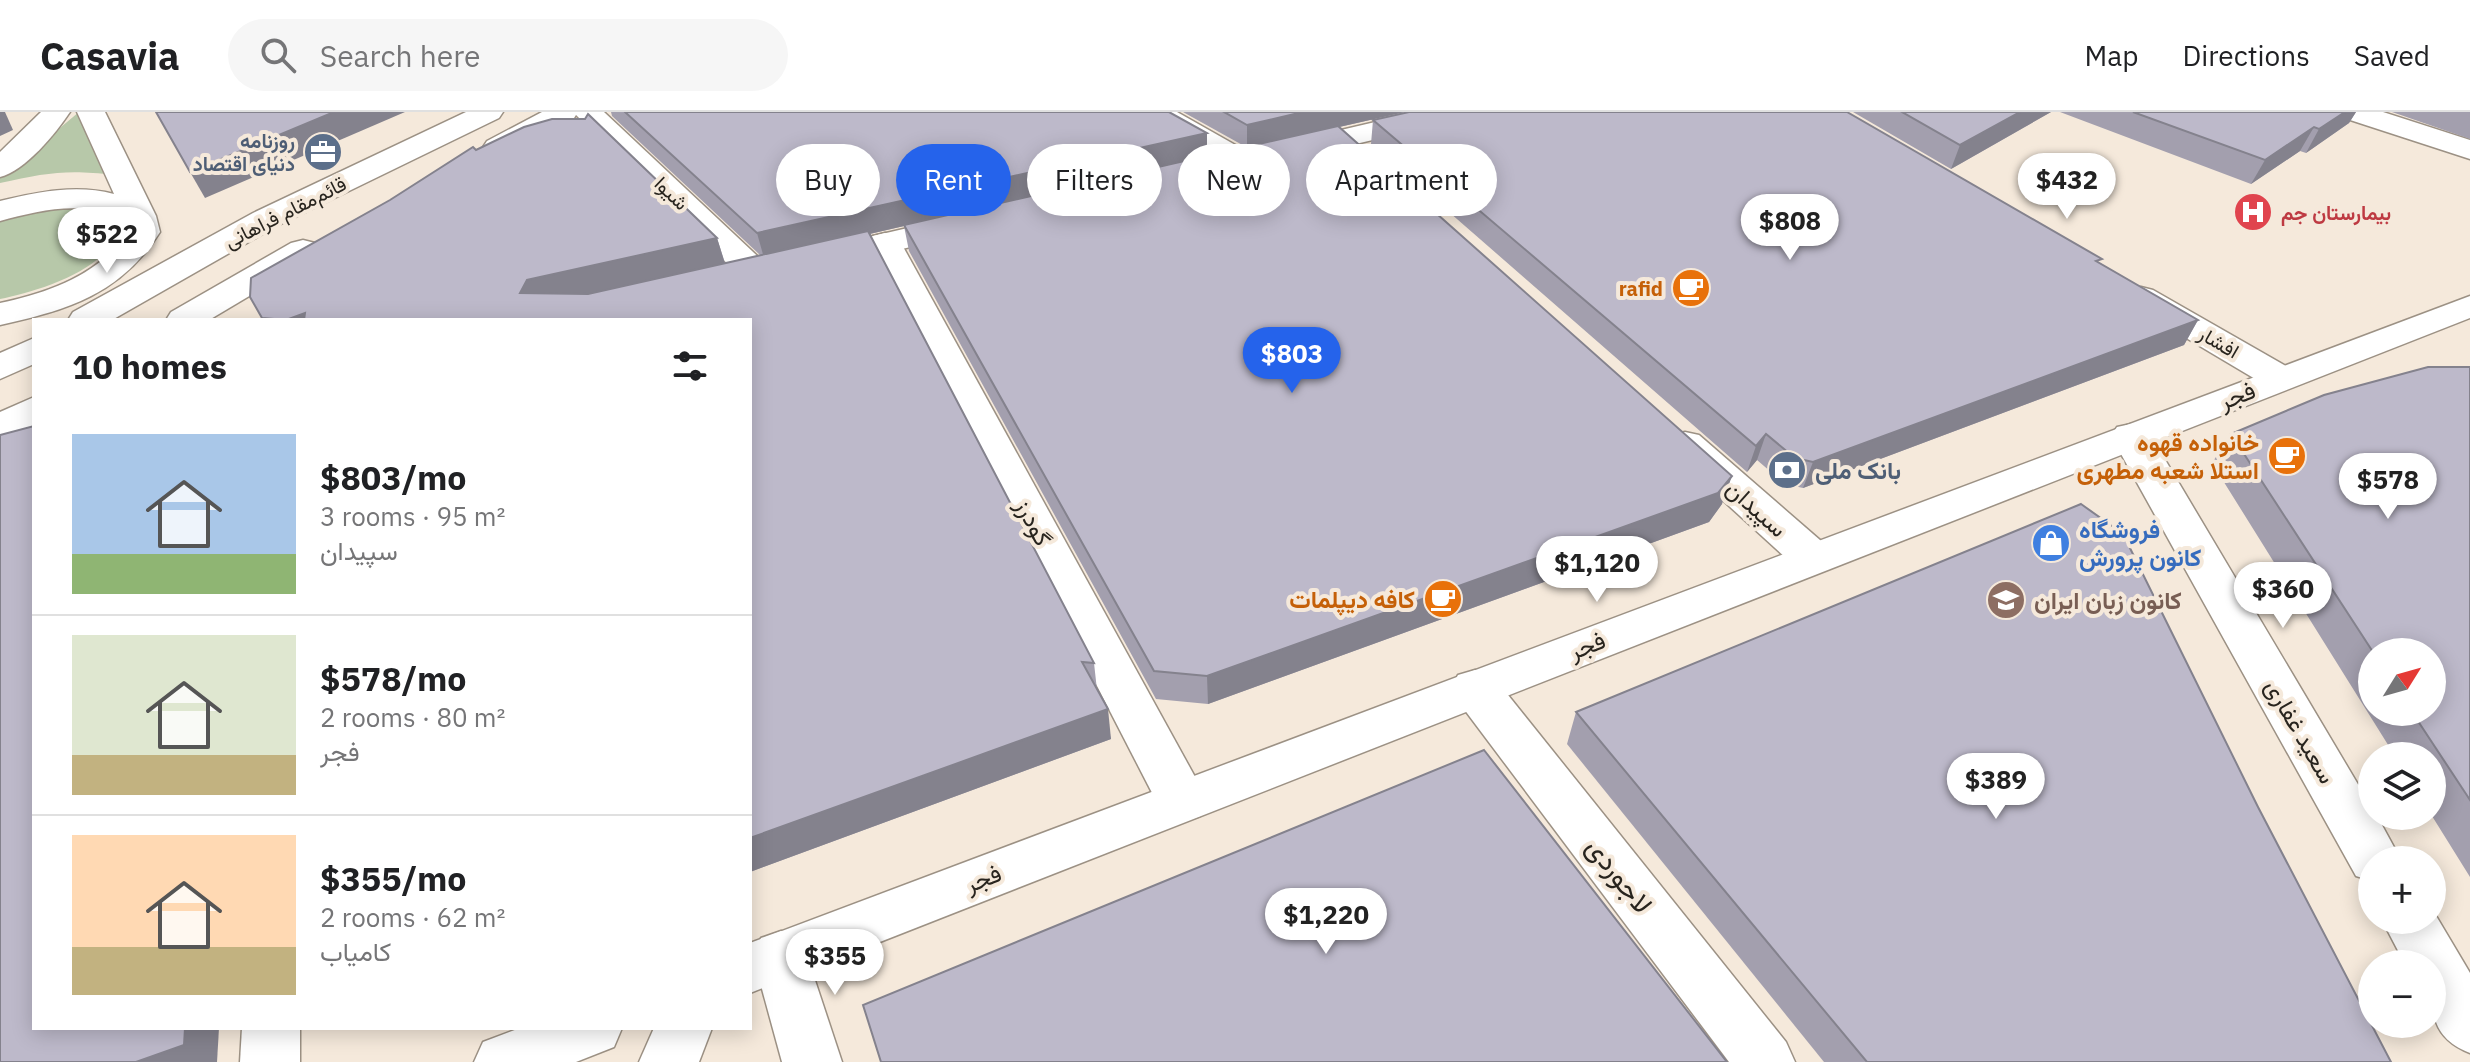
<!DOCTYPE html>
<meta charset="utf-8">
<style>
body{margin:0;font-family:"IBM Plex Sans",Vazirmatn,sans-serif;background:#f6f6f6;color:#202124;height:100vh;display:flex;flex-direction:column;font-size:30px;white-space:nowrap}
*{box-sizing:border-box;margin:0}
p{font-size:26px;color:#757577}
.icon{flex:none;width:44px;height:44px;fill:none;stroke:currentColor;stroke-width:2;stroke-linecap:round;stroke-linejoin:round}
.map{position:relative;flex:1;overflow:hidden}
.details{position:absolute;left:32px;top:206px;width:720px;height:712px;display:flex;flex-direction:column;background:#fff;border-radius:0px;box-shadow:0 4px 20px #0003}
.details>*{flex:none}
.hud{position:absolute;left:776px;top:32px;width:760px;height:72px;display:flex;gap:16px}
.needle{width:52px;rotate:53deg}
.fabs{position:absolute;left:2358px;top:526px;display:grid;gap:16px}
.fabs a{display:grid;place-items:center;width:88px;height:88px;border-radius:50%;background:#fff;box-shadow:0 4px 20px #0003;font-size:40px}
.price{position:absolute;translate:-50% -68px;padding:0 18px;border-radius:28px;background:#fff;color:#222;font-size:26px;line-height:52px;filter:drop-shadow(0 2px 4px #0008)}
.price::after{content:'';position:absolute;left:50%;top:48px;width:24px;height:18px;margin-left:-12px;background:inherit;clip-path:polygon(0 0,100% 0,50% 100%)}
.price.selected{background:#2563eb;color:#fff}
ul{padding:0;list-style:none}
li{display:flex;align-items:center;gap:24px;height:200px;padding:0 40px}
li+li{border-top:2px solid #e0e0e0}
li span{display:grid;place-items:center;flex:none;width:224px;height:160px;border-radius:0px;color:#555}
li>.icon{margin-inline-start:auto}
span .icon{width:96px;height:96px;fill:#fffc;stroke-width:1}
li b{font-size:34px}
h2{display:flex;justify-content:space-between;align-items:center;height:96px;padding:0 40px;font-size:34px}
.tag{padding:0 28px;border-radius:36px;background:#fff;box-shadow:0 4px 20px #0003;font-size:28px;line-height:72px}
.tag.selected{background:#2563eb;color:#fff}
header{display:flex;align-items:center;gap:48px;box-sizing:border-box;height:112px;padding:0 40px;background:#fff;border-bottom:2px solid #e0e0e0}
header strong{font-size:38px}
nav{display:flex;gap:44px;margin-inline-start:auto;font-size:28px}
.search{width:560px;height:72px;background:#f6f6f6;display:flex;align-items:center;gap:20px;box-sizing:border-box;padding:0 28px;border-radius:44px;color:#757577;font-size:30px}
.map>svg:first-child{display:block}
.green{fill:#b7c8a9}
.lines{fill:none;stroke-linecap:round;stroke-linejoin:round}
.street-casing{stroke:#9c9184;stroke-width:3}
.secondary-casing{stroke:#9c9184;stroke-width:3}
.street{fill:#fff;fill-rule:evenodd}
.secondary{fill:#fff;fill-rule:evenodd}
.wall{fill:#a39fae;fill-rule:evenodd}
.shaded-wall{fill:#84828d}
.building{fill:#bdb9ca;stroke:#84828d;stroke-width:2}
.labels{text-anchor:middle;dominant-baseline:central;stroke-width:8;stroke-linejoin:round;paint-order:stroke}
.far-service-label{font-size:20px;font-weight:bold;fill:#4e5e75;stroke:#f5e9db;text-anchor:end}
.far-street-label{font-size:20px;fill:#28241e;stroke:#f5e9db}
.far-health-label{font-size:20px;font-weight:bold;fill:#be3a42;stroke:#f5e9db;text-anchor:start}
.far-food-label{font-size:20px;font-weight:bold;fill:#c56008;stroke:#f5e9db;text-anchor:end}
.street-label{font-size:24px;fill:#28241e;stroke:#f5e9db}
.food-label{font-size:24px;font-weight:bold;fill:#c56008;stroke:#f5e9db;text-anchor:end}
.service-label{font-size:24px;font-weight:bold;fill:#4e5e75;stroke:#f5e9db;text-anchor:start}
.shop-label{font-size:24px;font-weight:bold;fill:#366cbe;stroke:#f5e9db;text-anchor:start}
.education-label{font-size:24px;font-weight:bold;fill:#785e54;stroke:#f5e9db;text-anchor:start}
.near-street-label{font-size:28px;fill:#28241e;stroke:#f5e9db}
</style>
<header>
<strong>Casavia</strong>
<div class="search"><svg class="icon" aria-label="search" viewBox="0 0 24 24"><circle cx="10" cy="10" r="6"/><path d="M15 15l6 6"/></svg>Search here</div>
<nav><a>Map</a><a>Directions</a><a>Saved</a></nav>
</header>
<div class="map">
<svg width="2470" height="950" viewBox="0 0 2470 950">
<rect width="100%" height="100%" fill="#f5e9db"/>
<g class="green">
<path d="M 79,0 L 114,63 C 67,57 45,61 0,71 L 0,66 Z"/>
<path d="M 59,95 C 81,95 101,95 117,112 C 117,156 36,180 0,187 L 0,105 Z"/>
</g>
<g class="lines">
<defs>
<g id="street">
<polygon points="573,0 604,0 768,154 773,161 768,168 756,171 744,168"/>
<polygon points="1142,0 1177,0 1253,43 1257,49 1253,55 1242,58 1231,55 1146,6"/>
<polygon points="2340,0 2383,0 2470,28 2470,47 2344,6"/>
<polygon points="885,121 897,124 901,131 1200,674 1207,689 1200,704 1182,710 1164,704 869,131 873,124"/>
<polygon points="2141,175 2153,178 2293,258 2299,266 2293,274 2280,277 2267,274 2129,192 2124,185 2129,178"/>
<polygon points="2131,312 2145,315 2151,324 2372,696 2372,704 2377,704 2401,748 2372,748 2372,769 2356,764 2111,324 2117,315"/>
<polygon points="1685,320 1699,323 1828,435 1835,446 1828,457 1813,461 1798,457 1671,341 1665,332 1671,323"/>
<polygon points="1475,558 1492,563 1786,930 1795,950 1729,950 1458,589 1451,576 1458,563"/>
<path d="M 2432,797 L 2470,861 L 2470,941 C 2426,924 2432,892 2432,852 L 2405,852 L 2382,808 L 2432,808 Z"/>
<polygon points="781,819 801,826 842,950 782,950 753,844 761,826"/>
<polygon points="242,916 300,916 300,950 240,950"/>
<polygon points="654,916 712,916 699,950 639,950"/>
</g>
<g id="secondary">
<path d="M 41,0 L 70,0 C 56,21 25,59 0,65 L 0,40 Z"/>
<path d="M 77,0 L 105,0 L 156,104 L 160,120 C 121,182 68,198 0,213 L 0,191 C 48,181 99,163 128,120 L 125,109 C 86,87 41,98 0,109 L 0,89 C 38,80 76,72 114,82 Z"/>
<polygon points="466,0 503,0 499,6 275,115 112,208 68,208 73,200 253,101"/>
<polygon points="542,0 578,0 574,6 509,41 498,44 487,41 483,35 487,29"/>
<polygon points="1418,0 1470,0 1466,6 1292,47 1281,44 1277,38 1281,32"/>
<polygon points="964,103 975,106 980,113 975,120 816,157 804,154 799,147 804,140"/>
<polygon points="303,128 315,131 320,138 315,145 209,208 166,208 171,200 291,131"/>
<polygon points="2470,184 2470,206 750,881 750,831"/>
<polygon points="34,226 34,252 0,267 0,241"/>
<polygon points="34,285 34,313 0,328 0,300"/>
<polygon points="520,916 622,916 614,935 576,950 474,950 483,930"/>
</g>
</defs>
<use href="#street" class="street-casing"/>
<use href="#secondary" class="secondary-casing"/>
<use href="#street" class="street"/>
<use href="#secondary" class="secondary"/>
</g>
<g class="wall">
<polygon points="611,0 1169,0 1207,44 1246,35 1183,0 1405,0 1339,15 1722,392 1709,410 1208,592 1156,587 909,139 904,114 870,122 1094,551 1097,578 1111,627 750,760 750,208 263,208 250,185 390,88 476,38 717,126 725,151 760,143 612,4"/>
<polygon points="1853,0 2051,0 1951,57"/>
<polygon points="2060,0 2356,0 2349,11 2306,41 2300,39 2251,72"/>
<polygon points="2392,0 2470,0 2470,27"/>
<polygon points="1373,8 2100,151 2198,208 2184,233 1803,376 1785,372 1757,348 1747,360 1371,32"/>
<path d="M 2470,255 L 2470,765 L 2432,704 L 2432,644 L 2395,644 L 2212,351 L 2231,322 ZM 2372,540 L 2432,540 L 2432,600 L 2372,600 Z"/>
<polygon points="1576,600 2258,695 2391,950 1824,950 1567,632"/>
</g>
<g class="shaded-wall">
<polygon points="0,0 5,0 13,18 0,24"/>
<polygon points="334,0 405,0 205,86 190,60"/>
<polygon points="1303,0 1405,0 1247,36 1247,13"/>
<polygon points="2020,0 2051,0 1951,57 1960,33"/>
<polygon points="2345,0 2356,0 2349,11 2306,41 2319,17"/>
<polygon points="2314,15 2300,39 2251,72 2265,48"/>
<polygon points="1207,21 1207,45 764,146 757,121"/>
<polygon points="717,126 726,155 539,197 520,181 527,168"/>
<polygon points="305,201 308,208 286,208"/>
<polygon points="2198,208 2184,233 1803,376 1813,350"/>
<polygon points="1766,322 1757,348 1747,360 1756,334"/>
<polygon points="1732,364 1722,392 1709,410 1208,592 1207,564"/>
<polygon points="1108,597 1111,627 750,760 750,726"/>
<polygon points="185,916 219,916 217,950 136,950"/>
</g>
<g class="building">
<polygon points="156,0 334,0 190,60"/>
<polygon points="625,0 1169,0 1207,21 757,121"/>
<polygon points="1224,0 1303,0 1247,13"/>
<polygon points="1409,0 1847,0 2102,147 2096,149 2198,208 1813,350 1795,346 1766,322 1756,334 1373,8"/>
<polygon points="1902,0 2020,0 1960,33"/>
<polygon points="2133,0 2345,0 2319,17 2314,15 2265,48"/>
<polygon points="588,2 717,126 527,168 520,181 588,182 868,119 1094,551 1082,550 1108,597 750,726 750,208 304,208 305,201 286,208 262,206 250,185 251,166 390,88 473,35 476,38 524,15 552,7 585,7"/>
<polygon points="1338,14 1732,364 1718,381 1207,564 1154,559 904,113"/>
<polygon points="2428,255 2470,255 2470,688 2412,600 2432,600 2432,540 2373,540 2231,322 2324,283"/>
<polygon points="34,314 34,916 185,916 184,933 136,950 0,950 0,323"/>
<polygon points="2081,392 2123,422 2258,695 2391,950 1867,950 1576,600"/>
<polygon points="1484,638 1727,950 881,950 863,893"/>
</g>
<defs>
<symbol id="office-disc" viewBox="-11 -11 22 22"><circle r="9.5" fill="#5c6f8a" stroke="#f5e9db"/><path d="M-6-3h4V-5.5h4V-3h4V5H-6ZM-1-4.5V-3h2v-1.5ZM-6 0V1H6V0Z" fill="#fff"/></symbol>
<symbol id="hospital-disc" viewBox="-11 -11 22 22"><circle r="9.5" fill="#e0444e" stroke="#f5e9db"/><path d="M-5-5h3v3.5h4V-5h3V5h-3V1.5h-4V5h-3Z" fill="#fff"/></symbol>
<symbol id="cafe-disc" viewBox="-11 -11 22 22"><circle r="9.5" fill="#e8710a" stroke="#f5e9db"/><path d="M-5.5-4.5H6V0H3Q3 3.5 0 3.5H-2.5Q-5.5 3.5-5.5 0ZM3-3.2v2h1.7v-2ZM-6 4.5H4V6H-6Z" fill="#fff"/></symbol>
<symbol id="bank-disc" viewBox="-11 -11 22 22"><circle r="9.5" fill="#5c6f8a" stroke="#f5e9db"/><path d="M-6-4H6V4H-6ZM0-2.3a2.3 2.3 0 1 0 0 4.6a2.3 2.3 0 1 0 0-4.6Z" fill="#fff"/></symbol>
<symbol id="shop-disc" viewBox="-11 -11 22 22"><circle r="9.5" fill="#3f7fe0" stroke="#f5e9db"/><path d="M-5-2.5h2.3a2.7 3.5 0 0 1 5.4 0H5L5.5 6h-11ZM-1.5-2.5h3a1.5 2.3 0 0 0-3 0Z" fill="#fff"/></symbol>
<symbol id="school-disc" viewBox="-11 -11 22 22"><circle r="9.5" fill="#8d6e63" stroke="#f5e9db"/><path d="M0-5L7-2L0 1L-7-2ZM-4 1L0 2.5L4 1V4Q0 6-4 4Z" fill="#fff"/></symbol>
</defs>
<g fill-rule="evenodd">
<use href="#office-disc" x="301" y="18" width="44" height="44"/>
<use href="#hospital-disc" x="2231" y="78" width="44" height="44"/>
<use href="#cafe-disc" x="1669" y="154" width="44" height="44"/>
<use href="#cafe-disc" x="2265" y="322" width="44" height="44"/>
<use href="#bank-disc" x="1765" y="336" width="44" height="44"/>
<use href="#shop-disc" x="2029" y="409" width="44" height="44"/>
<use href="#cafe-disc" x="1421" y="465" width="44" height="44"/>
<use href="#school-disc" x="1984" y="466" width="44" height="44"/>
</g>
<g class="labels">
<g class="far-service-label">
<text x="295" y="28">روزنامه<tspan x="295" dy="23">دنیای اقتصاد</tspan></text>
</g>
<g class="far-street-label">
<text transform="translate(672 81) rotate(44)">شیوا</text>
<text transform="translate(285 100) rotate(-27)">قائم‌مقام فراهانی</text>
<text transform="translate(2219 230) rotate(30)">افشار</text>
</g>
<g class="far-health-label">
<text x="2281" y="100">بیمارستان جم</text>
</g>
<g class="far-food-label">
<text x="1663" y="176">rafid</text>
</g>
<g class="street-label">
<text transform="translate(2237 283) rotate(-21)">فجر</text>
<text transform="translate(1757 396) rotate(42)">سپیدان</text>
<text transform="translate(1034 410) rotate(62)">گودرز</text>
<text transform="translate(1587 533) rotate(-21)">فجر</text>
<text transform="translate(2301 619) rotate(60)">سعید غفاری</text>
<text transform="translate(983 766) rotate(-21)">فجر</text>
</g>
<g class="food-label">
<text x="2259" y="330">خانواده قهوه<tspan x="2259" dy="28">استلا شعبه مطهری</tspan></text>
<text x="1415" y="487">کافه دیپلمات</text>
</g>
<g class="service-label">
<text x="1815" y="358">بانک ملی</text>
</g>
<g class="shop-label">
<text x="2079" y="417">فروشگاه<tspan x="2079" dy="28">کانون پرورش</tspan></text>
</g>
<g class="education-label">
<text x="2034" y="488">کانون زبان ایران</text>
</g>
<g class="near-street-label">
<text transform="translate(1620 763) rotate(52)">لاجوردی</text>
</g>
</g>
</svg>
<div class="fabs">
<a><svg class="needle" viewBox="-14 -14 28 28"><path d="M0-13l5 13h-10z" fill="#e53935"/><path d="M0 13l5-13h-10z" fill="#757577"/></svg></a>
<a><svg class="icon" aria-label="layers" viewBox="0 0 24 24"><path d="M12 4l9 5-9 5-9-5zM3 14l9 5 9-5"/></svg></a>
<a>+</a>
<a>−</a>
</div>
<b class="price" style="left:2067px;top:109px">$432</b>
<b class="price" style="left:1790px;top:150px">$808</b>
<b class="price" style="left:107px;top:163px">$522</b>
<b class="price selected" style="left:1292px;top:283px">$803</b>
<b class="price" style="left:2388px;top:409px">$578</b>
<b class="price" style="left:1597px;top:492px">$1,120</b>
<b class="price" style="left:2283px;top:518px">$360</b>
<b class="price" style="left:1996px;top:709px">$389</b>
<b class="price" style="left:1326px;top:844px">$1,220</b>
<b class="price" style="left:835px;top:885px">$355</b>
<div class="hud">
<a class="tag">Buy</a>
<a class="tag selected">Rent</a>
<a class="tag">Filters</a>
<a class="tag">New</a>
<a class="tag">Apartment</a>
</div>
<section class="details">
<h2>10 homes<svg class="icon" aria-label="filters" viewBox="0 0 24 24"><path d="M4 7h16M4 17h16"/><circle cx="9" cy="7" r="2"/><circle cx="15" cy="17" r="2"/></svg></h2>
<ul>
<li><span style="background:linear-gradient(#a9c7e8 75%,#8fb573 0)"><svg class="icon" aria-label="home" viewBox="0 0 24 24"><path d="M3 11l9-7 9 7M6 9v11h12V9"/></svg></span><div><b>$803/mo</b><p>3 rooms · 95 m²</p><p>سپیدان</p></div></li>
<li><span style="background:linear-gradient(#dfe7d0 75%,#c2b280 0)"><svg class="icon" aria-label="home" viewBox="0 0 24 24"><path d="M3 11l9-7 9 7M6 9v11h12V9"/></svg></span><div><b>$578/mo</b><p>2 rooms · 80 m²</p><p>فجر</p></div></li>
<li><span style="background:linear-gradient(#ffd9b3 70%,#c2b280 0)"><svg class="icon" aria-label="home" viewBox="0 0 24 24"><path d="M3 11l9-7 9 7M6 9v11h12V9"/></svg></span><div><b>$355/mo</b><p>2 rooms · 62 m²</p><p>کامیاب</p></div></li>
</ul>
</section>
</div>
